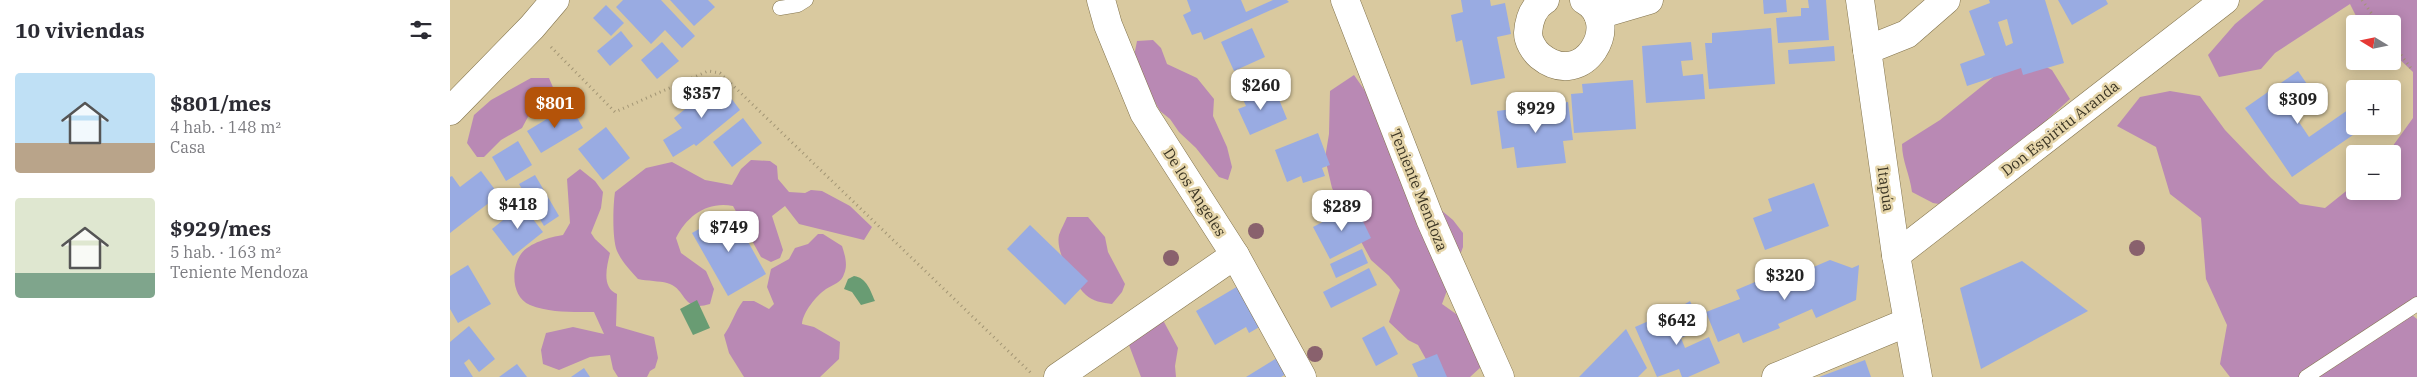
<!DOCTYPE html>
<html lang="es">
<meta charset="utf-8">
<style>
body{margin:0;font-family:"IBM Plex Serif",serif;background:#f7f7f7;color:#2b2b33;height:100vh;display:flex;flex-direction:column;font-size:19px;white-space:nowrap}
*{box-sizing:border-box;margin:0}
p{font-size:16px;color:#7c7c81}
.icon{flex:none;width:28px;height:28px;fill:none;stroke:currentColor;stroke-width:2;stroke-linecap:round;stroke-linejoin:round}
.map{position:relative;flex:1;overflow:hidden}
.panel{display:flex;flex-direction:column;background:#fff;width:450px}
.panel>*{flex:none}
.needle{width:32px;rotate:280deg}
.tools{position:absolute;left:1896px;top:15px;display:grid;gap:10px}
.tools a{display:grid;place-items:center;width:55px;height:55px;border-radius:5px;background:#fff;box-shadow:0 2px 12px #0003;font-size:25px}
.price{position:absolute;translate:-50% -42px;padding:0 11px;border-radius:10px;background:#fff;color:#222;font-size:16px;line-height:32px;filter:drop-shadow(0 1px 2px #0008)}
.price::after{content:'';position:absolute;left:50%;top:30px;width:15px;height:11px;margin-left:-8px;background:inherit;clip-path:polygon(0 0,100% 0,50% 100%)}
.price.current{background:#b45309;color:#fff}
ul{padding:0;list-style:none}
li{display:flex;align-items:center;gap:15px;height:125px;padding:0 15px}
li span{display:grid;place-items:center;flex:none;width:140px;height:100px;border-radius:5px;color:#555}
li>.icon{margin-inline-start:auto}
span .icon{width:60px;height:60px;fill:#fffc;stroke-width:1}
li b{font-size:21px}
h2{display:flex;justify-content:space-between;align-items:center;height:60px;padding:0 15px;font-size:21px}
main{display:flex;flex:1;min-height:0}
.map>svg:first-child{display:block}
.forest{fill:#b989b4}
.water{fill:#699c73}
.building{fill:#99abe2;fill-rule:evenodd}
.lines{fill:none;stroke-linecap:round;stroke-linejoin:round}
.lane-casing{stroke:#82734c;stroke-width:15}
.street-casing{stroke:#82734c;stroke-width:29}
.secondary-casing{stroke:#82734c;stroke-width:29}
.path{stroke:#a29574;stroke-width:3;stroke-dasharray:1 4;stroke-linecap:butt}
.lane{stroke:#fff;stroke-width:14}
.street{stroke:#fff;stroke-width:28}
.secondary{stroke:#fff;stroke-width:28}
.tree{fill:#89616d}
.labels{text-anchor:middle;dominant-baseline:central;stroke-width:5;stroke-linejoin:round;paint-order:stroke}
.street-label{font-size:15px;fill:#3a3423;stroke:#e6d6ab}
</style>
<main>
<section class="panel">
<h2>10 viviendas<svg class="icon" aria-label="filters" viewBox="0 0 24 24"><path d="M4 7h16M4 17h16"/><circle cx="9" cy="7" r="2"/><circle cx="15" cy="17" r="2"/></svg></h2>
<ul>
<li><span style="background:linear-gradient(#bfe0f5 70%,#b9a48a 0)"><svg class="icon" aria-label="home" viewBox="0 0 24 24"><path d="M3 11l9-7 9 7M6 9v11h12V9"/></svg></span><div><b>$801/mes</b><p>4 hab. · 148 m²</p><p>Casa</p></div></li>
<li><span style="background:linear-gradient(#dfe7d0 75%,#7fa58c 0)"><svg class="icon" aria-label="home" viewBox="0 0 24 24"><path d="M3 11l9-7 9 7M6 9v11h12V9"/></svg></span><div><b>$929/mes</b><p>5 hab. · 163 m²</p><p>Teniente Mendoza</p></div></li>
</ul>
</section>
<div class="map">
<svg width="1967" height="377" viewBox="0 0 1967 377">
<rect width="100%" height="100%" fill="#d9c99f"/>
<g class="forest">
<polygon points="1814,0 1967,0 1967,312 1962,315 1967,319 1967,377 1780,377 1770,364 1777,325 1756,279 1751,218 1720,194 1706,147 1667,126 1690,97 1720,91 1750,96 1775,130 1821,178 1850,204 1875,208 1905,184 1905,191 1942,191 1942,154 1937,154 1963,118 1963,72 1943,53 1942,24 1910,24 1900,4 1825,53 1811,69 1769,77 1758,55 1785,24"/>
<polygon points="703,40 711,48 717,64 747,78 764,99 763,116 777,147 782,167 778,180 769,177 746,148 729,132 720,119 710,111 699,92 684,56 687,41"/>
<path d="M 1572,54 L 1602,70 L 1620,99 L 1501,206 L 1483,203 L 1462,192 C 1460,175 1452,161 1452,144 L 1490,120 Z"/>
<polygon points="904,75 936,121 979,200 1003,220 1013,233 1013,247 992,304 1023,326 1032,366 1020,377 986,377 968,345 958,340 939,322 950,290 939,276 921,260 882,188 875,158 879,134 880,91"/>
<polygon points="81,78 99,78 108,99 79,115 72,128 51,140 34,157 27,157 17,143 24,115 41,100"/>
<path d="M 301,160 L 320,161 L 327,166 L 328,179 L 339,192 L 355,193 L 361,190 L 372,191 L 400,206 L 422,227 L 414,240 L 349,224 L 335,206 L 322,216 L 333,250 L 330,258 L 321,262 L 311,257 L 283,206 C 257,201 237,216 226,238 L 231,253 L 256,271 L 264,289 L 260,304 C 231,313 237,288 217,283 C 210,281 197,281 188,279 C 180,270 172,262 167,251 C 162,239 163,205 165,192 L 196,168 L 222,162 L 255,180 L 282,185 L 291,169 Z"/>
<path d="M 130,169 L 145,181 L 153,192 L 151,208 L 141,233 L 145,239 L 160,253 C 157,266 151,287 167,294 L 166,326 L 204,337 L 208,358 L 205,368 L 200,371 L 197,377 L 168,377 L 163,369 L 160,355 L 140,357 L 109,370 L 93,364 L 91,350 L 96,333 L 123,327 L 154,334 L 144,312 C 123,312 100,313 80,305 C 61,297 61,268 71,254 C 79,243 100,237 113,235 L 120,223 L 117,179 Z"/>
<path d="M 617,217 L 638,217 L 655,237 L 658,252 L 675,284 L 672,292 L 662,304 C 653,303 642,301 636,295 C 624,284 605,252 609,235 C 611,229 615,222 617,217 Z"/>
<path d="M 368,234 L 373,234 L 392,246 C 395,255 398,265 394,274 C 392,282 383,285 376,289 C 366,296 353,312 352,324 L 364,327 L 390,342 L 389,359 L 370,377 L 294,377 L 279,353 L 274,335 C 282,324 284,313 293,301 L 304,301 L 319,309 L 324,304 L 317,287 L 321,269 L 339,259 L 345,248 L 358,244 Z"/>
<polygon points="700,321 714,322 728,348 725,366 726,377 691,377 679,345"/>
</g>
<g class="water">
<path d="M 404,276 C 417,278 420,290 425,301 L 411,305 L 402,292 L 394,289 L 398,279 Z"/>
<polygon points="247,300 260,328 243,335 230,309"/>
</g>
<g class="building">
<polygon points="173,0 211,0 245,36 232,48 215,30 201,44 166,7"/>
<polygon points="220,0 258,0 265,7 244,26"/>
<polygon points="737,0 791,0 796,12 823,0 837,0 839,2 754,40 751,32 742,35 733,15 741,11"/>
<polygon points="1011,0 1040,0 1041,6 1055,3 1061,34 1047,37 1055,78 1021,85 1012,40 1006,42 1001,15 1013,12"/>
<polygon points="1313,0 1336,0 1337,12 1314,14"/>
<polygon points="1358,0 1376,0 1379,40 1328,43 1326,18 1351,16 1351,8 1359,8"/>
<path d="M 1539,0 L 1595,0 L 1614,63 L 1573,75 L 1571,68 L 1517,86 L 1510,64 L 1535,55 L 1519,11 L 1540,3 ZM 1557,19 L 1563,43 L 1556,46 L 1548,22 Z"/>
<polygon points="1608,0 1656,0 1658,4 1622,25"/>
<polygon points="156,5 174,23 161,36 143,18"/>
<polygon points="802,28 815,57 784,71 771,42"/>
<polygon points="1321,28 1325,84 1259,89 1255,43 1262,43 1262,33"/>
<polygon points="171,31 183,46 160,66 147,51"/>
<polygon points="212,42 229,61 207,79 191,60"/>
<polygon points="1241,42 1243,60 1231,61 1233,76 1253,74 1255,99 1196,103 1192,46"/>
<polygon points="1384,46 1385,61 1339,64 1338,50"/>
<polygon points="1848,71 1868,100 1845,116 1859,137 1905,105 1905,126 1916,126 1842,177 1795,108"/>
<polygon points="1183,80 1186,129 1124,133 1121,94 1133,93 1132,84"/>
<polygon points="269,82 290,110 246,146 244,144 223,157 213,140 232,128 224,118"/>
<polygon points="810,87 815,97 826,92 837,119 800,135 788,109 796,106 791,95"/>
<polygon points="1118,102 1123,140 1113,141 1116,163 1067,168 1064,147 1052,149 1047,111"/>
<polygon points="120,105 133,128 91,153 77,131"/>
<polygon points="293,118 312,143 282,167 263,142"/>
<polygon points="156,127 180,158 153,180 128,149"/>
<polygon points="868,133 880,165 872,168 875,176 853,183 851,176 837,182 825,150"/>
<polygon points="68,141 82,165 56,181 42,157"/>
<polygon points="31,171 49,195 0,233 0,177 2,176 10,187"/>
<polygon points="85,175 109,216 94,226 69,184"/>
<polygon points="1364,183 1379,226 1315,250 1303,218 1322,211 1318,199"/>
<polygon points="72,205 93,232 63,256 42,229"/>
<polygon points="905,205 921,238 880,259 863,227"/>
<polygon points="281,211 316,274 278,296 242,233"/>
<polygon points="580,225 638,281 615,305 557,249"/>
<polygon points="912,249 918,263 886,278 880,264"/>
<polygon points="1380,260 1402,268 1409,265 1406,300 1366,318 1362,309 1328,324 1330,328 1293,343 1289,333 1268,342 1256,312 1290,299 1286,290 1317,277 1321,285"/>
<polygon points="1572,261 1638,311 1531,369 1510,288"/>
<polygon points="18,265 41,304 8,323 0,309 0,276"/>
<polygon points="919,268 927,285 881,308 873,292"/>
<polygon points="795,282 818,322 799,333 796,327 765,345 746,311"/>
<polygon points="1240,301 1253,329 1231,338 1235,348 1259,337 1270,363 1238,377 1232,377 1229,369 1207,377 1185,327 1201,320 1204,329 1235,316 1230,307"/>
<polygon points="19,326 45,359 29,372 19,359 14,363 23,377 0,377 0,342"/>
<polygon points="934,326 948,354 926,366 912,338"/>
<polygon points="1176,329 1197,368 1188,377 1129,377"/>
<polygon points="835,353 844,369 831,377 796,377"/>
<polygon points="987,354 997,377 968,377 962,364"/>
<polygon points="1415,360 1421,377 1369,377"/>
<polygon points="67,364 77,377 49,377"/>
<polygon points="134,368 140,377 121,377"/>
</g>
<g class="lines">
<defs>
<g id="lane">
<polyline points="330,8 348,5 356,0"/>
<polyline points="1856,377 1967,304"/>
</g>
<g id="street">
<polyline points="651,0 658,25 694,113 785,255 852,377"/>
<polyline points="895,0 980,219 1050,377"/>
<path d="M 1095,0 C 1083,7 1079,19 1078,33 C 1078,41 1084,51 1090,56 C 1134,92 1174,22 1134,0"/>
<polyline points="1148,15 1199,0"/>
<polyline points="1417,50 1457,34 1496,0"/>
<polyline points="0,111 82,27 105,0"/>
<polyline points="1446,255 1775,0"/>
<polyline points="608,377 785,255"/>
<polyline points="1326,377 1458,322"/>
</g>
<polyline id="secondary" points="1410,0 1446,255 1468,377"/>
</defs>
<use href="#lane" class="lane-casing"/>
<use href="#street" class="street-casing"/>
<use href="#secondary" class="secondary-casing"/>
<g class="path">
<polyline points="1912,0 1929,24"/>
<polyline points="1942,43 1963,71"/>
<polyline points="101,47 165,112 258,71 270,73 581,373"/>
</g>
<use href="#lane" class="lane"/>
<use href="#street" class="street"/>
<use href="#secondary" class="secondary"/>
</g>
<g class="tree">
<circle cx="806" cy="231" r="8"/>
<circle cx="1687" cy="248" r="8"/>
<circle cx="721" cy="258" r="8"/>
<circle cx="865" cy="354" r="8"/>
</g>
<g class="labels">
<g class="street-label">
<text transform="translate(1610 128) rotate(-38)">Don Espiritu Aranda</text>
<text transform="translate(1436 189) rotate(82)">Itapúa</text>
<text transform="translate(969 190) rotate(68)">Teniente Mendoza</text>
<text transform="translate(745 192) rotate(57)">De los Angeles</text>
</g>
</g>
</svg>
<div class="tools">
<a><svg class="needle" viewBox="-14 -14 28 28"><path d="M0-13l5 13h-10z" fill="#e53935"/><path d="M0 13l5-13h-10z" fill="#7c7c81"/></svg></a>
<a>+</a>
<a>−</a>
</div>
<b class="price" style="left:811px;top:111px">$260</b>
<b class="price" style="left:252px;top:119px">$357</b>
<b class="price" style="left:1848px;top:125px">$309</b>
<b class="price current" style="left:105px;top:129px">$801</b>
<b class="price" style="left:1086px;top:134px">$929</b>
<b class="price" style="left:68px;top:230px">$418</b>
<b class="price" style="left:892px;top:232px">$289</b>
<b class="price" style="left:279px;top:253px">$749</b>
<b class="price" style="left:1335px;top:301px">$320</b>
<b class="price" style="left:1227px;top:346px">$642</b>
</div>
</main>
